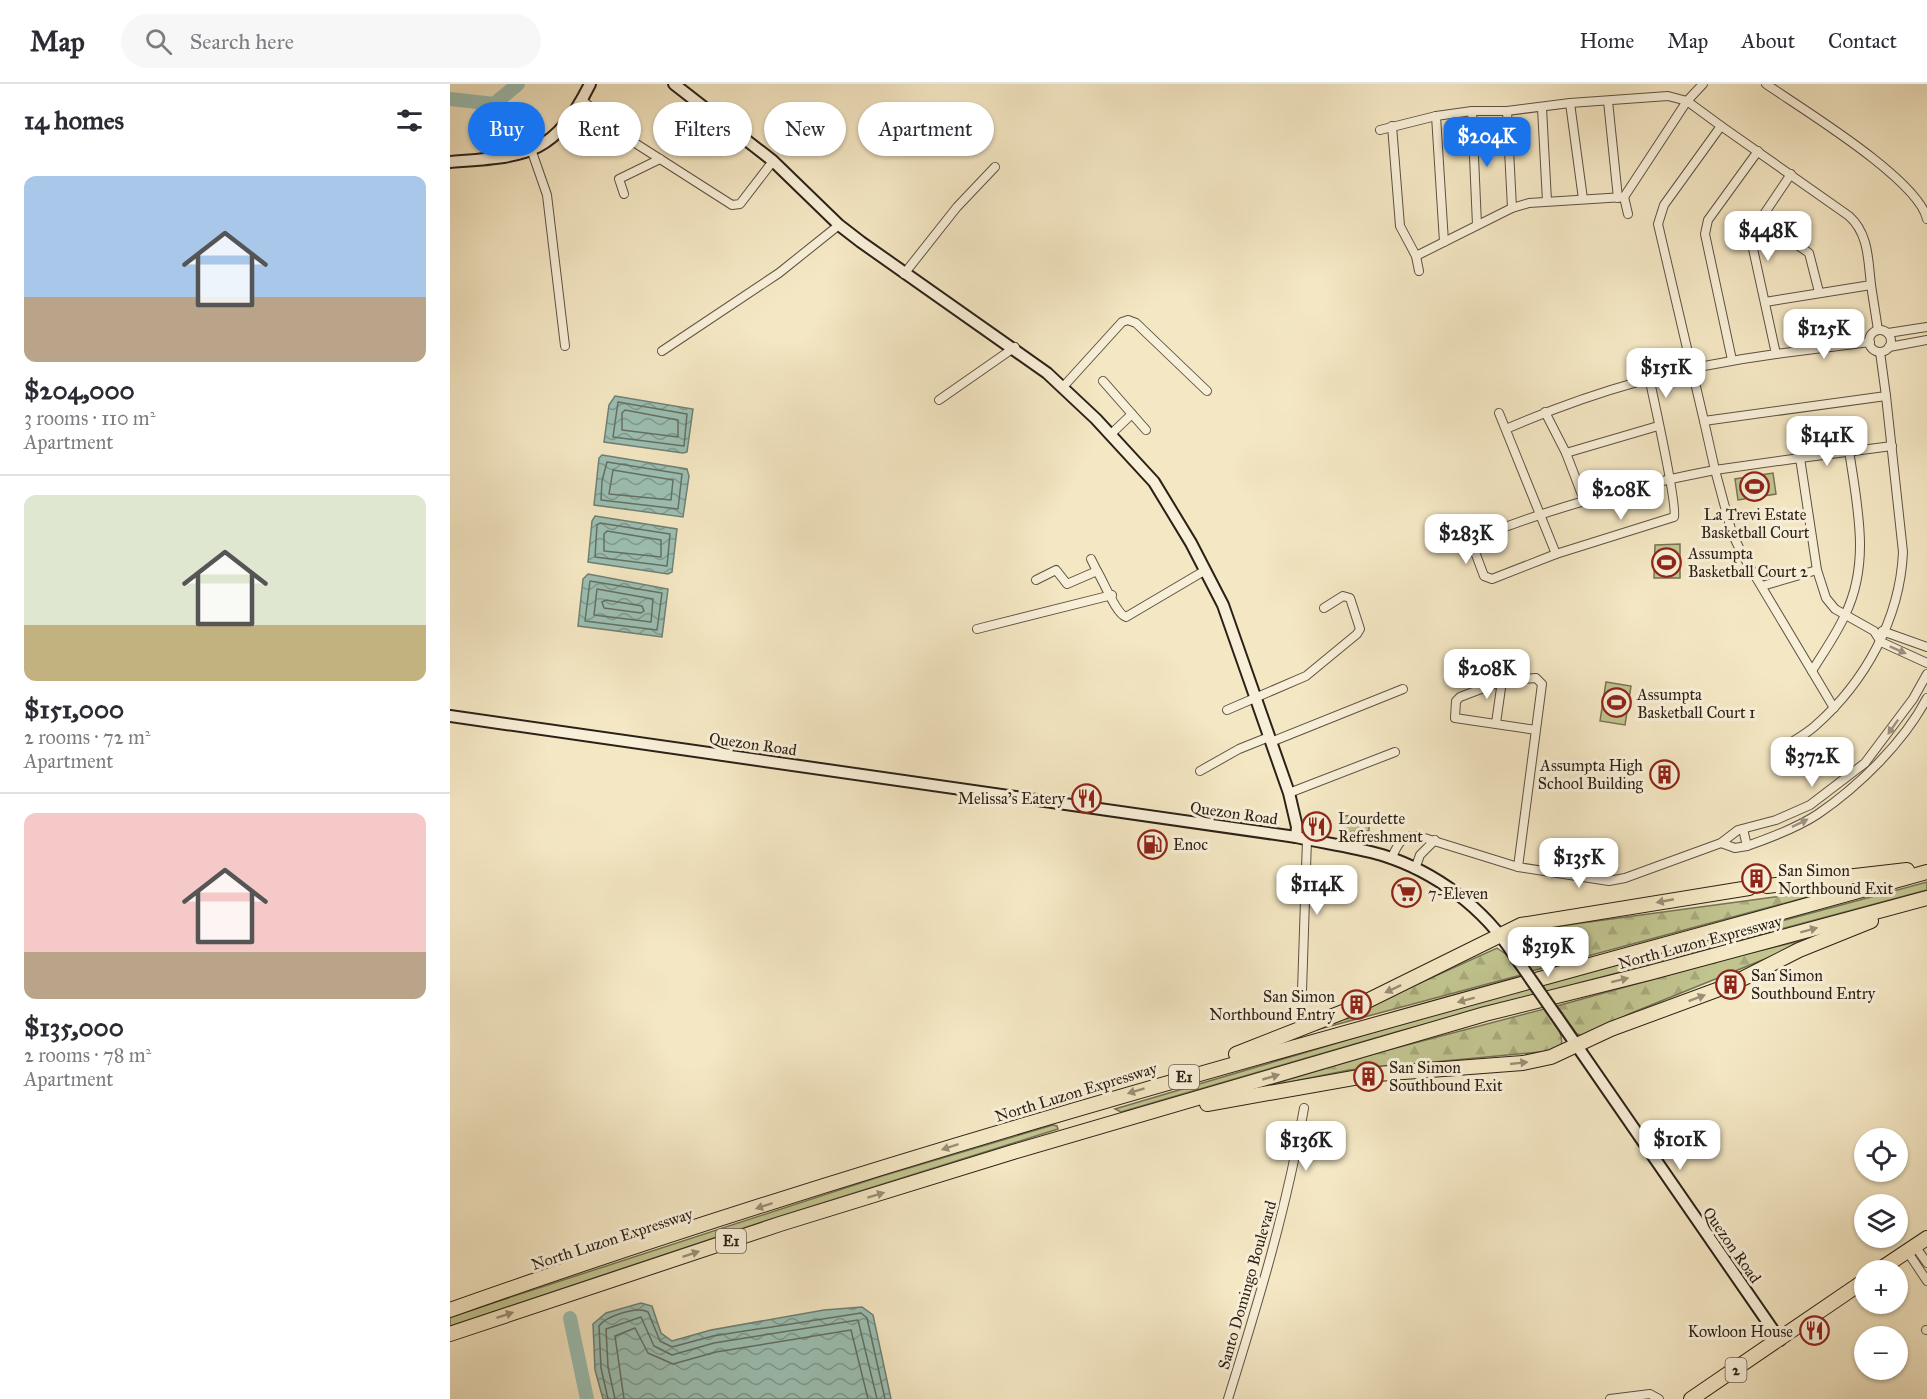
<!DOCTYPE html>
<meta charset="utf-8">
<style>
body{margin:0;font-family:"IM FELL Great Primer",serif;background:#f7f7f7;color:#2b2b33;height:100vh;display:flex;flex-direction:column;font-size:22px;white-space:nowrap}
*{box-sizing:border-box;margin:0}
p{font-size:20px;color:#7c7c81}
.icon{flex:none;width:33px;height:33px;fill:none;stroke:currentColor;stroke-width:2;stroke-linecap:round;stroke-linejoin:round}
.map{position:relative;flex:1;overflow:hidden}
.side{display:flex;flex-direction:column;background:#fff;width:450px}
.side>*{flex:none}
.guide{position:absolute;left:18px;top:18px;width:570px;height:54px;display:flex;gap:12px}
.fabs{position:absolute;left:1404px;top:1044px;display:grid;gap:12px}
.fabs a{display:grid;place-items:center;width:54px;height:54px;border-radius:50%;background:#fff;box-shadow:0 2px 4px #0004;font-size:30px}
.price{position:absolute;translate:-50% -51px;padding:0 14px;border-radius:12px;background:#fff;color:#222;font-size:20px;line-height:39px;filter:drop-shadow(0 2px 3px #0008)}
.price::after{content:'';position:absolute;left:50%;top:36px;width:18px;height:14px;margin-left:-9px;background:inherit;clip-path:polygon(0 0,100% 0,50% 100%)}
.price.current{background:#1a73e8;color:#fff}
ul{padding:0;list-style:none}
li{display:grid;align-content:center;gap:12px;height:318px;padding:0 24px}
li+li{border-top:2px solid #e1e1e2}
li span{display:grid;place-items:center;height:186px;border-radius:12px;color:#555}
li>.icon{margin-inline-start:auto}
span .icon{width:108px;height:108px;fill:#fffc;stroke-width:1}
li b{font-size:26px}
h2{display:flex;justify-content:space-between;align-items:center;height:72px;padding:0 24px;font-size:26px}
.tag{padding:0 21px;border-radius:27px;background:#fff;box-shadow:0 2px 4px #0004;font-size:21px;line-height:54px}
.tag.current{background:#1a73e8;color:#fff}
header{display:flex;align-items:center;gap:36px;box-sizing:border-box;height:84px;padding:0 30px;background:#fff;border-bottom:2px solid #e1e1e2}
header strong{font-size:28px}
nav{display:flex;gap:33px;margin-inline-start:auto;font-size:21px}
.search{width:420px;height:54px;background:#f7f7f7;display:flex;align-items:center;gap:15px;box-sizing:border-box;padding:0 21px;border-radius:33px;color:#7c7c81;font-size:22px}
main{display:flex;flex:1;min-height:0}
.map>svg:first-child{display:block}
.green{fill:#c1c48f;stroke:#767253;stroke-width:1.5}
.forest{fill:url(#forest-firs);stroke:#767253;stroke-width:1.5}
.water{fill:url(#water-waves);stroke:#6f8075;stroke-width:1.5}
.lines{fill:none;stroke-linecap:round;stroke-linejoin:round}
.shore{stroke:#647065;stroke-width:1.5}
.river{stroke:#9cc0b3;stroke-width:14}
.street-casing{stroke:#5e5242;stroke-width:10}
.secondary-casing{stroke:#2c2117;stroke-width:14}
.highway-casing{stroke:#2c2117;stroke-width:16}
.street{stroke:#f8efd8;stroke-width:8}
.secondary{stroke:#f8efd8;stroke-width:10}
.highway{stroke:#f4e7c3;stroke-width:14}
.secondary-bridge-casing{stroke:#2c2117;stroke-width:14;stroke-linecap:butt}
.secondary-bridge{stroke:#f8efd8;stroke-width:10}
.oneway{fill:#9c9281}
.oneway2{fill:#9a8e76}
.labels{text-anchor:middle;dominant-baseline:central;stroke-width:6;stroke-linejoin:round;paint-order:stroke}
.shield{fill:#f8efd8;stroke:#695f51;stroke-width:1.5}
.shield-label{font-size:15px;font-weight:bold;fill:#2c2117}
.poi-label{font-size:16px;fill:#2c2117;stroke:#f8efd8;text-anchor:start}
.street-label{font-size:16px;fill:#2c2117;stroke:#f8efd8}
</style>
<header>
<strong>Map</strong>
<div class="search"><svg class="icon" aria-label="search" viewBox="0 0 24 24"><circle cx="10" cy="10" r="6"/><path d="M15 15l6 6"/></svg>Search here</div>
<nav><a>Home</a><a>Map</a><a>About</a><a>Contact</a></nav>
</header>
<main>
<section class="side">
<h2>14 homes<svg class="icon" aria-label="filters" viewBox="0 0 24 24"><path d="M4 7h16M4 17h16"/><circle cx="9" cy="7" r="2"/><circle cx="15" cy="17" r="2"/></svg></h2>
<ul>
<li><span style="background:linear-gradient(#a9c7e8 65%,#b9a48a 0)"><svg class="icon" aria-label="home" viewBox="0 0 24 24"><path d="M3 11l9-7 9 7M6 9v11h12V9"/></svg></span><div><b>$204,000</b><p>3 rooms · 110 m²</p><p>Apartment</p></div></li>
<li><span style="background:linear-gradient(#dfe7d0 70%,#c2b280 0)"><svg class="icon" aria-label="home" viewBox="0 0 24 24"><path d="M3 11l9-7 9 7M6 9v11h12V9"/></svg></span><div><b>$151,000</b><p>2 rooms · 72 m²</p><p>Apartment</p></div></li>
<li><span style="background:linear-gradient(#f6c9c9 75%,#b9a48a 0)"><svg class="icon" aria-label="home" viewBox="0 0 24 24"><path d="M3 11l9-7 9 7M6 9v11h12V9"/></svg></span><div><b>$135,000</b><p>2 rooms · 78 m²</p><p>Apartment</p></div></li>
</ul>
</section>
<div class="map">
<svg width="1477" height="1315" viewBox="0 0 1477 1315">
<defs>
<pattern id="forest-firs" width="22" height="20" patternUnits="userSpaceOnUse" patternTransform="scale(1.5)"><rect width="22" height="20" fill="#c1c48f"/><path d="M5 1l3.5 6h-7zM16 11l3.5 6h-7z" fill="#a6a87b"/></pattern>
<pattern id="water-waves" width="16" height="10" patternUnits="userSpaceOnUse" patternTransform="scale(1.5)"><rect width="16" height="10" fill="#9cc0b3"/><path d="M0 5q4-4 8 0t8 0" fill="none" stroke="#7f9c91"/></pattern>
</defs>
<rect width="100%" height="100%" fill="#f4e7c3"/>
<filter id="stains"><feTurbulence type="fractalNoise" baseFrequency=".00333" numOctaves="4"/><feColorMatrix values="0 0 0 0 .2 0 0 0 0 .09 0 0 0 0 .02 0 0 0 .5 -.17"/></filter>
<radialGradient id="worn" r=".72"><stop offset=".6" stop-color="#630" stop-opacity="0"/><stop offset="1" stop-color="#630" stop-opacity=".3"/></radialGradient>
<g class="green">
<polygon points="1323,389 1326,410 1288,416 1285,395"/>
<polygon points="1230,460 1230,494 1204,494 1205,461"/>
<polygon points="1156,598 1181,602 1175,641 1150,637"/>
<polygon points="919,731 919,747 889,748 889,732"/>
<polygon points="1477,798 1477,806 946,948 671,1028 665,1025 995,927"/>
<polygon points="603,1041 607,1042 608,1045 315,1137 0,1242 0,1233 432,1092"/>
</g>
<g class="forest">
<polygon points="1391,804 1082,887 1066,863 1067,857 1076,849 1102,843"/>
<polygon points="1374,851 1179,930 1134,952 1127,950 1107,922 1276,875"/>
<polygon points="1047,864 1057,871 1071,891 866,946"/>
<path d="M 1094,925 C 1101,935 1115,948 1111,962 L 1101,967 L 899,986 L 810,1004 L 934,967 Z"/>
</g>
<g class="water">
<polygon points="165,312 243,325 237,368 233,369 154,358 159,321"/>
<polygon points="152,371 237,385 239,392 233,433 144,421 149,374"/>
<polygon points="145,432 227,445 222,488 218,490 138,478 142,437"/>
<polygon points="138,490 218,505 212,553 128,542 133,495"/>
<polygon points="191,1219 202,1222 211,1249 222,1257 261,1246 374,1226 412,1223 423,1231 441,1315 153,1315 145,1286 143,1240 156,1229"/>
</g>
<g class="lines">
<g class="shore">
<polygon points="168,318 237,330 234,362 163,353"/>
<polygon points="175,326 228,336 228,353 172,346 172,329"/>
<polygon points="157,378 232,390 228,425 151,416 152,397"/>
<polygon points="163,386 223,396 221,416 159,410"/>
<polygon points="150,439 220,450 217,482 145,473 147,441"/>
<polygon points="157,447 211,456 211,473 154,467 154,450"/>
<polygon points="140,497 212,509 207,546 135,537"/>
<polygon points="147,505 203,515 201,538 144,531"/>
<polygon points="156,516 192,522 194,527 191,529 154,524 152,518"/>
<path d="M 158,1315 L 151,1284 L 149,1242 C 156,1232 187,1222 198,1228 L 210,1257 L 222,1263 L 263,1252 L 411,1229 L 417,1234 L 435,1315"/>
<polyline points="165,1315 158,1283 156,1245 191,1233 204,1262 222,1271 264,1259 408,1236 427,1315"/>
<polyline points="174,1315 165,1252 185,1244 198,1269 223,1280 266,1268 401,1246 418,1315"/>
</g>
<g class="river">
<polyline points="0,15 44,20 68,0"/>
<polyline points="120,1234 137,1315"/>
</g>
<defs>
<g id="street">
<path d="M 1316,0 C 1352,25 1468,95 1477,135"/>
<polyline points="132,16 185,59 282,121 290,120 323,77"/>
<polyline points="1158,17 1168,114"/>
<polyline points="1120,19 1133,115"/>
<polyline points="1092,24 1097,117"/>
<polyline points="1022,27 1027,141"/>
<polyline points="1057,27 1062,124"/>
<polyline points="986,32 994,158"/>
<polyline points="942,42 950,142 966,172 969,187"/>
<polyline points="930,46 986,32 1022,27 1057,27 1120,19 1218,12 1237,17 1271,42"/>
<polyline points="82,68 97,111 115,262"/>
<polyline points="174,110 169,95 210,75"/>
<polyline points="1174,113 1178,130"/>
<polyline points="1311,136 1359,169 1369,208"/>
<polyline points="966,172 1062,124 1079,119 1174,113 1237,17 1253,0"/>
<polyline points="454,190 507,123 545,83"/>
<polyline points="1421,201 1428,246"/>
<circle cx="1430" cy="257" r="11"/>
<polyline points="1438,249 1477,243"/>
<polyline points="1439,263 1477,256"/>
<polyline points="212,267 329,189 389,141"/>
<polyline points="1430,268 1436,312 1254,337 1265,386 1350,374 1367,486 1376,514 1385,525 1424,547 1431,558 1477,579"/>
<polyline points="1326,270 1420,258"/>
<polyline points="1282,276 1255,150 1258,136 1308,67"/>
<path d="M 1199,293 C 1203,312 1228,423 1224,433 L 1106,470 L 1042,495 L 1034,492 L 1022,460 L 1024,455 C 1103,423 1181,402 1265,386 L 1282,449 L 1292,470 L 1384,624"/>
<polyline points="653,297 696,346"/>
<polyline points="613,303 672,238 678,236 686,239 757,307"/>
<polyline points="489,316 565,263"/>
<polyline points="1095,328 1116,369 1134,416"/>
<polyline points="1049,329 1106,470"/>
<path d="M 1254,337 L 1208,140 L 1214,121 L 1271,42 L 1399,132 C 1419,150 1418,176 1421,201 L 1315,218"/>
<path d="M 1056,345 C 1146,306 1229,283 1326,270 L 1300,151 L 1341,90"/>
<polyline points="661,350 682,330"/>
<polyline points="1116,369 1208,342"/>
<polyline points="1350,374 1442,362"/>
<polyline points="641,475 647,487"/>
<path d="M 586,496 L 606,486 L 617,500 L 647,487 C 654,498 666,530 676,533 L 754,487"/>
<polyline points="1312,502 1367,486"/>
<polyline points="527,545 662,511"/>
<polyline points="1432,547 1477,563"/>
<path d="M 1362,587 C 1373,569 1386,551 1395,531 C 1421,478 1407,422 1399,366"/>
<polyline points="777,626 856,592 907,550 910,545 900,514 893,512 874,524"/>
<polyline points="1046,639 1052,597"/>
<polyline points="821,658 953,605"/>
<path d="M 1326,668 C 1339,659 1354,652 1365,642 C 1415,598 1450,535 1453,468 L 1436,312"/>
<polyline points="750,687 789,665 819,653"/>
<polyline points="839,709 945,668"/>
<polyline points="1293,745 1297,762"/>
<path d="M 1271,759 L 1285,764 L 1297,762 C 1320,754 1347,744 1368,730 C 1409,702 1454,658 1477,614"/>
<path d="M 941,775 C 948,761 950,751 968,752 L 1068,783 L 1159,797 L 1175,794 L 1271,759 L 1288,746 L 1326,736 L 1360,721 L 1415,679 L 1463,615 L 1477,590"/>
<polyline points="1068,783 1092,600 1086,594 1052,597 1010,613 1006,617 1005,634 1086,646"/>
<polyline points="965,785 970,771 985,756"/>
<polyline points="852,907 857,755"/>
<polyline points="1465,1162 1477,1179"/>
<polyline points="1457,1167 1477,1197"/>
<polyline points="1476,1246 1477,1246"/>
<path d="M 778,1315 C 808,1219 837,1124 854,1024"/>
<polyline points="1160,1315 1200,1310 1209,1315"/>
</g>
<g id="secondary">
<polyline points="224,0 323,77 389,141 411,158 597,289 646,335 704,398 741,459 773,521 839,709 847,743 846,753"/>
<path d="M 0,78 C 75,72 103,74 140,0"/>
<path d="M 0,632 L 846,753 C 874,759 904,763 932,771 C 986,788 1034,824 1064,871"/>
<polyline points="1107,933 1330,1256"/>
</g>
<g id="highway">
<polyline points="1317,802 1457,786"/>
<polyline points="1288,897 1349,866 1421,837"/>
<polyline points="915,918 1071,841 1299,804"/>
<polyline points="786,970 898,926"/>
<polyline points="927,990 1073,979 1101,973 1161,945 1272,904"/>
<polyline points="757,1020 909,993"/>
<polyline points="1429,1186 1477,1154"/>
<path d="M 0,1226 C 484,1054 982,926 1477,788"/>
<polyline points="0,1250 330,1140 563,1068 1035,930 1199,889 1477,814"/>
<polyline points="1241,1315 1414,1197"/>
</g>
</defs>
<use href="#street" class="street-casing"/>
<use href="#secondary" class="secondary-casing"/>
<use href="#highway" class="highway-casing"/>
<use href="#street" class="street"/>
<use href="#secondary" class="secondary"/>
<use href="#highway" class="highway"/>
<defs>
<polyline id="secondary-bridge" points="1064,871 1107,933"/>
</defs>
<use href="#secondary-bridge" class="secondary-bridge-casing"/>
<use href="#secondary-bridge" class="secondary-bridge"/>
</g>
<defs><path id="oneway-solid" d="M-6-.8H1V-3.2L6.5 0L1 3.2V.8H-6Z" transform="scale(1.5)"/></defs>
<g class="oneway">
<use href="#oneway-solid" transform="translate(1448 566) rotate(24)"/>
<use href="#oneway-solid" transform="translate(1443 643) rotate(125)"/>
<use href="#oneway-solid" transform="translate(1350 739) rotate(-26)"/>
</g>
<g class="oneway2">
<use href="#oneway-solid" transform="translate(1215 817) rotate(169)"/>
<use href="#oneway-solid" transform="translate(1359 846) rotate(-15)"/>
<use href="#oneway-solid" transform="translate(1170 896) rotate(-14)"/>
<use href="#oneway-solid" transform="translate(943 905) rotate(155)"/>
<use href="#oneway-solid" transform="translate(1247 914) rotate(-21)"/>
<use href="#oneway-solid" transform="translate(1016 916) rotate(165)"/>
<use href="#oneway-solid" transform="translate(1069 979) rotate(-6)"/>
<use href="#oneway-solid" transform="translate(821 993) rotate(-16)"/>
<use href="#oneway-solid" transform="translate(686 1007) rotate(163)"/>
<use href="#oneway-solid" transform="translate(500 1063) rotate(162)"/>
<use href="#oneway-solid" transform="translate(426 1111) rotate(-17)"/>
<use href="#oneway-solid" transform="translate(314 1122) rotate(162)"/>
<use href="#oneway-solid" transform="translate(241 1170) rotate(-18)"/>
<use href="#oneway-solid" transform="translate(55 1231) rotate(-18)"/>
</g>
<defs>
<symbol id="stadium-ring" viewBox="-11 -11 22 22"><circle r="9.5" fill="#f8efd8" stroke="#8f2418" stroke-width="1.5"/><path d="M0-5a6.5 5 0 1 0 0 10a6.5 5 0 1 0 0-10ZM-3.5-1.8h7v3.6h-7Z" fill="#8f2418"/></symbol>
<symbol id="building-ring" viewBox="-11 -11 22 22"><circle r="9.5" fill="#f8efd8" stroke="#8f2418" stroke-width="1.5"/><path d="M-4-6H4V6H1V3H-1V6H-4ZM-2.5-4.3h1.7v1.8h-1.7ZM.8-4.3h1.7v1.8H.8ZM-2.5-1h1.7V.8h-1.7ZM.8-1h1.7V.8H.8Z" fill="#8f2418"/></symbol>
<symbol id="restaurant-ring" viewBox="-11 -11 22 22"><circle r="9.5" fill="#f8efd8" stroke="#8f2418" stroke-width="1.5"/><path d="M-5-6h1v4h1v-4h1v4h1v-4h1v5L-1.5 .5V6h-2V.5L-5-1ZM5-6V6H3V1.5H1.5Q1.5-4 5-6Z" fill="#8f2418"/></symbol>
<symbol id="fuel-ring" viewBox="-11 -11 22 22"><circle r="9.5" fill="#f8efd8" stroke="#8f2418" stroke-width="1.5"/><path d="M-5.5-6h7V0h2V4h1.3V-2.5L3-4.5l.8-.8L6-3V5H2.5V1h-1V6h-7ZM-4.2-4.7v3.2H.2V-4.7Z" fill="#8f2418"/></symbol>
<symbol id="supermarket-ring" viewBox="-11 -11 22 22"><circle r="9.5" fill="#f8efd8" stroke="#8f2418" stroke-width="1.5"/><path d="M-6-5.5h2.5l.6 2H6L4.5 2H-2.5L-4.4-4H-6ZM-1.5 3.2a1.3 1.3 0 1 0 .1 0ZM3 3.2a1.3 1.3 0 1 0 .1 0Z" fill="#8f2418"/></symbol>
</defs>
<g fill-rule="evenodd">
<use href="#stadium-ring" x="1288" y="386" width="33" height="33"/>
<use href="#stadium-ring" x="1200" y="462" width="33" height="33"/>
<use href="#stadium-ring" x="1150" y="602" width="33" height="33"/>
<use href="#building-ring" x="1198" y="674" width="33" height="33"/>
<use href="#restaurant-ring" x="620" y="698" width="33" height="33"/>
<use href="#restaurant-ring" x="850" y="726" width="33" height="33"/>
<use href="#fuel-ring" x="686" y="744" width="33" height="33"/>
<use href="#building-ring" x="1290" y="778" width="33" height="33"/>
<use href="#supermarket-ring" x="940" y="792" width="33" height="33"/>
<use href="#building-ring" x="1264" y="884" width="33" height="33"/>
<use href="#building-ring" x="890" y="904" width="33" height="33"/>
<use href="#building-ring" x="902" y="976" width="33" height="33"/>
<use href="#restaurant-ring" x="1348" y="1230" width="33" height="33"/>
</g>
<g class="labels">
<g class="shield">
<rect x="719" y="981" width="30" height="24" rx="4.5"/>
<rect x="266" y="1145" width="30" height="24" rx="4.5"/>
<rect x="1275.5" y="1274" width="21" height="24" rx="4.5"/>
</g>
<g class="shield-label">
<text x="734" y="993">E1</text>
<text x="281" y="1157">E1</text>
<text x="1286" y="1286">2</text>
</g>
<g class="poi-label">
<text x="1305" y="430" text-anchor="middle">La Trevi Estate<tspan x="1305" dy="18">Basketball Court</tspan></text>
<text x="1238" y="469">Assumpta<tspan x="1238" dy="18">Basketball Court 2</tspan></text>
<text x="1187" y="610">Assumpta<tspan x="1187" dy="18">Basketball Court 1</tspan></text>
<text x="1193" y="681" text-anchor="end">Assumpta High<tspan x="1193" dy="18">School Building</tspan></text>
<text x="615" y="714" text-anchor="end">Melissa's Eatery</text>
<text x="888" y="734">Lourdette<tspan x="888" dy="18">Refreshment</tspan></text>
<text x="723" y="760">Enoc</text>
<text x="1328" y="786">San Simon<tspan x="1328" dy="18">Northbound Exit</tspan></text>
<text x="978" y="809">7-Eleven</text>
<text x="1301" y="891">San Simon<tspan x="1301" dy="18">Southbound Entry</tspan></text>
<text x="885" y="912" text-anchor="end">San Simon<tspan x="885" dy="18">Northbound Entry</tspan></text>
<text x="939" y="983">San Simon<tspan x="939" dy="18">Southbound Exit</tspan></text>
<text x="1343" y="1247" text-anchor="end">Kowloon House</text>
</g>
<g class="street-label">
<text transform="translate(303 660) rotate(8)">Quezon Road</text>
<text transform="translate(784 729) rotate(8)">Quezon Road</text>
<text transform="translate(1250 858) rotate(-15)">North Luzon Expressway</text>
<text transform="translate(626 1008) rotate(-17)">North Luzon Expressway</text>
<text transform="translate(162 1155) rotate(-18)">North Luzon Expressway</text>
<text transform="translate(1282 1161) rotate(55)">Quezon Road</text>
<text transform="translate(797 1201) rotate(-74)">Santo Domingo Boulevard</text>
</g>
</g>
<rect width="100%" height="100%" filter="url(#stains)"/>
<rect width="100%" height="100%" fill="url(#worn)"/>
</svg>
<div class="fabs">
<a><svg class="icon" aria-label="locate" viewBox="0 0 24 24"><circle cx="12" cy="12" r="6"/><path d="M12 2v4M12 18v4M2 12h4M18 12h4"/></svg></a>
<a><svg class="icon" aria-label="layers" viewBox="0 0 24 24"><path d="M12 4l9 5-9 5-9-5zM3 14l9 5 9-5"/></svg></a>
<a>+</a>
<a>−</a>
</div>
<b class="price current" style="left:1037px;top:84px">$204K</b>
<b class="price" style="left:1318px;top:178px">$448K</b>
<b class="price" style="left:1374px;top:276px">$125K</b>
<b class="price" style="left:1216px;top:315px">$151K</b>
<b class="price" style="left:1377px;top:383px">$141K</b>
<b class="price" style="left:1171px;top:437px">$208K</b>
<b class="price" style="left:1016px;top:481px">$283K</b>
<b class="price" style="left:1037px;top:616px">$208K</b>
<b class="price" style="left:1362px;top:704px">$372K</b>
<b class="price" style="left:1129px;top:805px">$135K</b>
<b class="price" style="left:867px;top:832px">$114K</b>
<b class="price" style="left:1098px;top:894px">$319K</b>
<b class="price" style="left:1230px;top:1087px">$101K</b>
<b class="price" style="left:856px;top:1088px">$136K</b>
<div class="guide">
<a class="tag current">Buy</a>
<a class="tag">Rent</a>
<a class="tag">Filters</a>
<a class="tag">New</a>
<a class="tag">Apartment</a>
</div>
</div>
</main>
